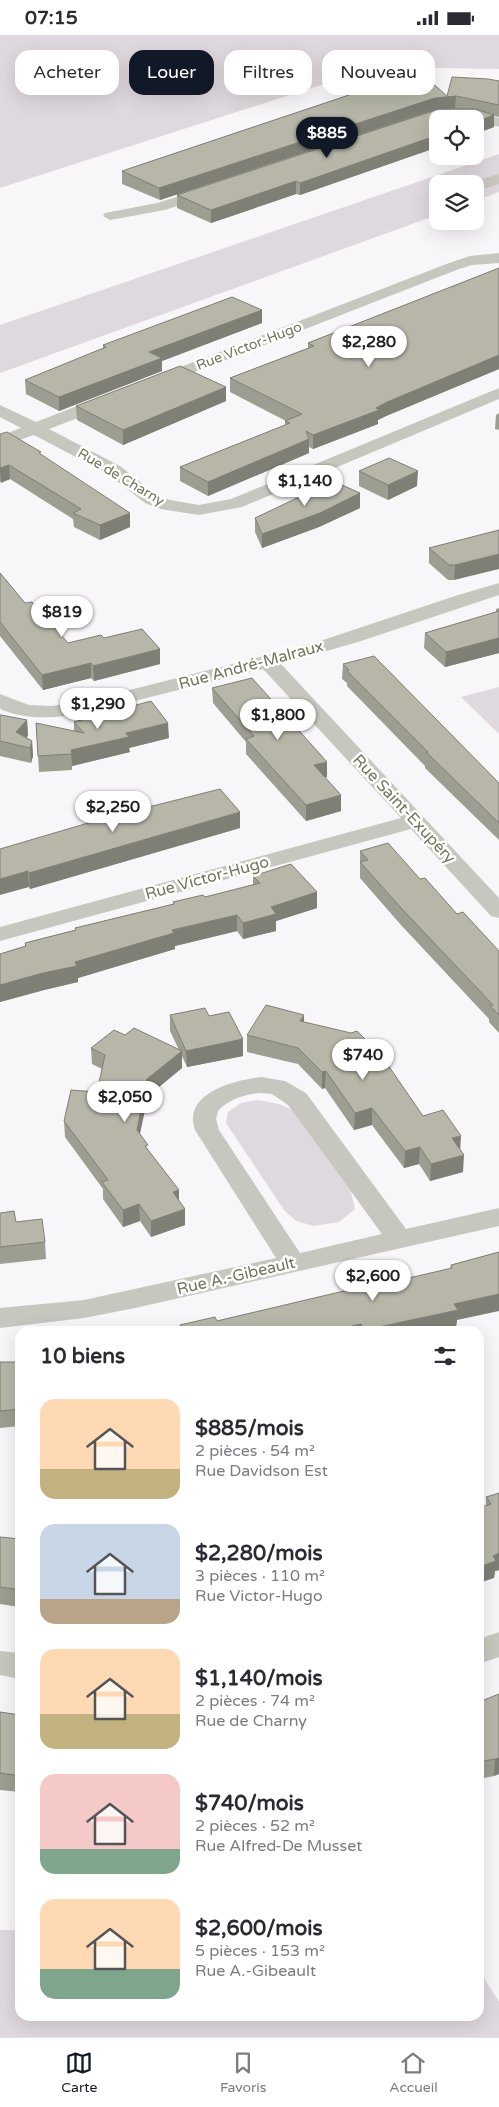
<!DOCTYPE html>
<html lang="fr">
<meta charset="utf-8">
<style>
body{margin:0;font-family:"Varela Round",sans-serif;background:#f2f2f3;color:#2b2b33;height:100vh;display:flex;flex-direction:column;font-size:19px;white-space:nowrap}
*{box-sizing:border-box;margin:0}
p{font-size:16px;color:#7c7c81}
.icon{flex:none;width:28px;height:28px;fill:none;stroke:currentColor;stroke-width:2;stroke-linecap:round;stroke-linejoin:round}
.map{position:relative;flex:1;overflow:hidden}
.details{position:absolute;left:15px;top:1291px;width:469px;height:695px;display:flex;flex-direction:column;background:#fff;border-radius:15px;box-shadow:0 5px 20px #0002}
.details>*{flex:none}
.top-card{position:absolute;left:15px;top:15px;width:470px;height:45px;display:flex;gap:10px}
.controls{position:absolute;left:429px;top:75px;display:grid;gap:10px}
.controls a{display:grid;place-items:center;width:55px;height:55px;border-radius:10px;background:#fff;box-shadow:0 5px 20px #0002;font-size:25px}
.price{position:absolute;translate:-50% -42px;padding:0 11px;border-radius:18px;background:#fff;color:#222;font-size:16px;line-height:32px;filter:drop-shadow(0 1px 2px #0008)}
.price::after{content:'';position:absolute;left:50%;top:30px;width:15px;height:11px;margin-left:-8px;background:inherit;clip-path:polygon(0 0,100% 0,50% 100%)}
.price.selected{background:#111827;color:#fff}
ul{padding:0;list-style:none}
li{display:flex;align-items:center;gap:15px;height:125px;padding:0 25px}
li span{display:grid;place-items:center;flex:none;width:140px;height:100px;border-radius:15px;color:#555}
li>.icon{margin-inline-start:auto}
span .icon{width:60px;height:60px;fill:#fffc;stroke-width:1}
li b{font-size:21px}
h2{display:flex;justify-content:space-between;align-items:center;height:60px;padding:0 25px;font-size:21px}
.tag{padding:0 18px;border-radius:15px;background:#fff;box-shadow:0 5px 20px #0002;font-size:18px;line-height:45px}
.tag.selected{background:#111827;color:#fff}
.status{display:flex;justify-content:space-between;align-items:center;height:35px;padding:0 25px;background:#fff;direction:ltr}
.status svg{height:14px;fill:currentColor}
.menu{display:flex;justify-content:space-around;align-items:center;height:70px;border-top:1px solid #e1e1e2;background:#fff;font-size:14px;color:#7c7c81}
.menu a{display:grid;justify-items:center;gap:2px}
.menu .selected{color:#111827}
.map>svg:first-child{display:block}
.green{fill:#dfd8de}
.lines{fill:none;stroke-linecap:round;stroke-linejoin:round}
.minor{fill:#c7c7bf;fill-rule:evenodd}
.tertiary{fill:#c7c7bf;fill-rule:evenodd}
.wall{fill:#9d9d91}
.shaded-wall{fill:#807f76}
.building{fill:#b7b6a9;stroke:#807f76}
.labels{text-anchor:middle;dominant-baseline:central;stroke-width:5;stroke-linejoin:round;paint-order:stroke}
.far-street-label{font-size:14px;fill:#74745c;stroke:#fff}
.street-label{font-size:16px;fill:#74745c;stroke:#fff}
</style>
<div class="status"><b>07:15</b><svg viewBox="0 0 49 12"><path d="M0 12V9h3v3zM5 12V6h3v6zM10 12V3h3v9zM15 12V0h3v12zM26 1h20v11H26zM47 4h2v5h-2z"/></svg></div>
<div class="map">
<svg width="499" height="2002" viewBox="0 0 499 2002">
<rect width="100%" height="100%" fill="#f8f6f8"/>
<g class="green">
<polygon points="0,0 499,0 499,34 377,32 0,153"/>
<polygon points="499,119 499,157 475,166 475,149 438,149 437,180 0,338 0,290"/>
<polygon points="499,652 499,699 461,662"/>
<polygon points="258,1065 279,1069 292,1075 351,1157 355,1174 339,1187 314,1191 296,1186 284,1175 226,1088 228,1077 241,1068"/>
<polygon points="0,1895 20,1895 20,1981 479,1981 479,1935 499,1967 499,2002 0,2002"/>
</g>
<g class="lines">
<g class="minor">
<polygon points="462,75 477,76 499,83 499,92 475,84 457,82 455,79"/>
<polygon points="208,152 213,153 215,156 213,159 165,175 110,185 103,181 105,178 157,168"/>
<polygon points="499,218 499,228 472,230 459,234 164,349 152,349 150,346 152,343 449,228 470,221"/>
<polygon points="499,353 499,364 242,472 199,480 160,474 145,468 108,439 34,400 0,412 0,401 21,393 0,382 0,370 36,387 100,362 112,362 114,366 112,370 49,394 120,431 157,460 170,465 199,470 231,464"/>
<path d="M 499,548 L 499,560 L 358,607 L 281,629 L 499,863 L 499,883 L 491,881 L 411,794 L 0,906 L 0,892 L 401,783 L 263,634 L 82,679 C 54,683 29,685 2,675 L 0,673 L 0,659 L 29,670 L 51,671 L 82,667 L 311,609 L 455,561 Z"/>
<path d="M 261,1042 L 285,1046 L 306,1058 L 406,1194 L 499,1173 L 499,1191 L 135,1273 L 84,1283 L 0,1293 L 0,1273 L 84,1265 L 276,1223 L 195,1095 C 182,1058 234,1045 261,1042 ZM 261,1058 L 272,1059 L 288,1070 L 382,1199 L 300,1218 L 219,1095 L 216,1084 L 218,1076 C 229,1064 245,1059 261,1058 Z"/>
<polygon points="499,1597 499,1622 479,1629 479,1604"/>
<polygon points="0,1616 20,1618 20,1644 0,1640"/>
</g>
<polygon class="tertiary" points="499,139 499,149 484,154 478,153 476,149 478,145"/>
</g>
<g class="wall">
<polygon points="366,46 447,61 499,46 499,82 494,81 494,92 475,99 475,84 438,84 438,112 300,160 296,159 211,188 177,173 177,160 435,75 160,165 122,149 122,136 366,54"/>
<polygon points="499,233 499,334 386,381 378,385 378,389 313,414 309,412 309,418 208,461 180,446 180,432 285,390 285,386 286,386 230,357 230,343 308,313 308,308"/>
<polygon points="262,275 262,288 162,326 162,336 59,376 26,359 25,345 103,314 103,310"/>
<polygon points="226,366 123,410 77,385 76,371"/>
<polygon points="499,378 499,395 495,394 496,380"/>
<polygon points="0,399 41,420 130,492 100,505 74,492 73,484 10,444 0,447"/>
<polygon points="359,436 417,451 388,465 359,451"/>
<polygon points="360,458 360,473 319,492 262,513 255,497 255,483"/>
<polygon points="499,495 454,545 448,545 429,528 429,513"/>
<polygon points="0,538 25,568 68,608 104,603 160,614 160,629 94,646 91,643 43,655 0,601"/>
<polygon points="499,573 499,618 445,632 424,613 425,598 496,577 496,574"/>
<polygon points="343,629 499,748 499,805 425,733 425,731 347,651 347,648 342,644"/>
<polygon points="212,653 327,742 325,743 341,760 341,776 306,786 246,719 246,707 213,668"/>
<polygon points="0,680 27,685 28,701 26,702 32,706 33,721 31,728 0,721"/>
<polygon points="74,687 169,703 129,713 130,717 72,731 72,735 39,737 36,688 74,696"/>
<polygon points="240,793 30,854 0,814"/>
<polygon points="360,816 420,844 457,879 499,916 499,998 489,987 489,984 401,890 360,843"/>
<polygon points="253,841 317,857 317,873 276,886 276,896 243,904 237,896 175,911 175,914 78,943 78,947 44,955 0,967 0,919 25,911 25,908 75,895 75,893 173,869 173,867 205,862 253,850"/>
<polygon points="170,980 209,981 243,1004 243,1021 187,1032 182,1021 182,1033 148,1061 140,1099 148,1115 179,1166 185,1190 151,1202 140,1186 123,1192 103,1164 103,1154 65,1102 64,1086 97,1057 102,1034 92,1029 91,1013 125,1000 179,1015 170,996"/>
<polygon points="304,987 423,1081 460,1114 463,1137 430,1146 419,1129 404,1133 372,1090 354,1095 325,1053 322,1054 298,1029 247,1017 247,1000"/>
<polygon points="0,1178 16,1187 45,1207 46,1224 0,1229"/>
<polygon points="499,1217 457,1285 456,1292 437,1296 181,1296 180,1290 217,1286 383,1249 450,1234 451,1230"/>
<polygon points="0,1327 20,1327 20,1391 0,1393"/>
<polygon points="499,1458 499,1535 495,1536 494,1543 486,1470 486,1462"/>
<polygon points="0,1502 20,1504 20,1572 0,1569"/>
<polygon points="499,1659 499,1739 494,1741 479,1744 479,1667"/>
<polygon points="0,1677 20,1680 20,1757 0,1755"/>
</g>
<g class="shaded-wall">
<polygon points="456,61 455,73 434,75 160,165 159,153 435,63"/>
<polygon points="494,80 494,92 475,99 475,87"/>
<polygon points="438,100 438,112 300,160 300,148"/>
<polygon points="296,146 296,159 211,188 211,175"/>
<polygon points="262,275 262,288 162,326 162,336 59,376 59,362 149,317"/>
<polygon points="499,320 499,334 386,381 378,385 378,389 313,414 313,400 376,373 387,367"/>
<polygon points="226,352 226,366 123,410 123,395"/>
<polygon points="309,404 309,418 208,461 208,447"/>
<polygon points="9,430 10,444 1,448 0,433"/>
<polygon points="418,436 417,451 388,465 388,450"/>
<polygon points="360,458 360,473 319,492 262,513 262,499"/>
<polygon points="130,478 130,492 100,505 100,490"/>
<polygon points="499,519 499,534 454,545 455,530"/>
<polygon points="499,603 499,618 445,632 446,617"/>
<polygon points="160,614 160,629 94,646 93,631"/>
<polygon points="91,628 91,643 43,655 42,640"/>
<polygon points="27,685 28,701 19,710 16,697"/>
<polygon points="168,688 169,703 129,713 130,717 72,731 71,715 126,698"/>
<polygon points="32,706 33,721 31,728 30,713"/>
<polygon points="327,727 327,742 313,746 314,730"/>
<polygon points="341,760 341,776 306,786 306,770"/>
<polygon points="240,777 240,793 30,854 29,838"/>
<polygon points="28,836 29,852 0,860 0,844"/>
<polygon points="317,857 317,873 276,886 276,896 243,904 243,888 271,872"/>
<polygon points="237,880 237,896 175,911 175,914 78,943 78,947 44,955 0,967 0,950 172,895"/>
<polygon points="304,980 304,996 300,986"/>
<polygon points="243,1004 243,1021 187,1032 186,1016"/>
<polygon points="182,1016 182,1033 148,1061 137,1111 137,1095 147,1044"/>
<polygon points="326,1036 325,1053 322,1054 322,1037"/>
<polygon points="372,1073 372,1090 354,1095 355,1078"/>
<polygon points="461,1101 460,1117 452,1103"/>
<polygon points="420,1112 419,1129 404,1133 405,1116"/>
<polygon points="464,1120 463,1137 430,1146 431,1129"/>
<polygon points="179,1155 179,1172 173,1157"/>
<polygon points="139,1169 140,1186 123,1192 123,1175"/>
<polygon points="185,1174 185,1190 151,1202 151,1186"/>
<polygon points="499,1259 499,1276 457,1285 456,1292 437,1296 365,1296 365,1295 454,1269"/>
<polygon points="361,1289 361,1296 331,1296"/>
<polygon points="499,1518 499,1535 495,1536 494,1543 479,1548 479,1532 493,1521"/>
<polygon points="499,1723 499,1739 494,1741 495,1724"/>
</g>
<g class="building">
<polygon points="422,39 447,61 452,42 488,44 499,46 499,70 456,61 435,63 159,153 122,136 376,51 366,46"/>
<polygon points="439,74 475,74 494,80 475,87 475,84 438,84 438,100 300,148 296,146 211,175 177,160"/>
<polygon points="499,233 499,320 387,367 376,373 379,375 313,400 306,396 309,404 208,447 180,432 290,388 285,386 302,379 230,343 314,311 308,308"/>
<polygon points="232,262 262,275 149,317 162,323 59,362 25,345 106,312 103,310"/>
<polygon points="180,331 226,352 123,395 76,371"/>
<polygon points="7,397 41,417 39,418 130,478 100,490 73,478 81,474 9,430 0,433 0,399"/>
<polygon points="389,423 418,436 388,450 359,436"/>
<polygon points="333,446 360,458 320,478 262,499 255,483"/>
<polygon points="499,495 499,519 455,530 449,530 429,513"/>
<polygon points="0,538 25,568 32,567 68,608 101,600 104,603 142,594 160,614 93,631 91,628 42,640 0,587"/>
<polygon points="499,576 499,603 446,617 425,598"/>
<polygon points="374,621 499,748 499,788 426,717 428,717 347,636 349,635 343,629"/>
<polygon points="252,643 327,727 314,730 341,760 306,770 246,704 254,701 212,653"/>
<polygon points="151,666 168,688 126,698 129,702 71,715 72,719 38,721 36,688 84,698 74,687"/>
<polygon points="0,680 1,680 27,685 16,697 32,706 30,713 0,706"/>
<polygon points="220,754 240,777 29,838 28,836 0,844 0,814 105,783"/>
<polygon points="388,808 420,844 425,843 457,879 463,877 499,916 499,980 490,971 493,970 402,874 360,827 368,825 360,816"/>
<polygon points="291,829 317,857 271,872 276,879 243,888 237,880 172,895 174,898 75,927 77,931 43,938 0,950 0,919 26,911 25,908 76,895 75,893 174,869 173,867 203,860 205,862 260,848 253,841"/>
<polygon points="266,970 304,980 300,986 351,998 357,996 381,1020 423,1081 443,1075 461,1101 452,1103 464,1120 431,1129 420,1112 405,1116 372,1073 355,1078 326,1036 322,1037 298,1013 247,1000"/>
<polygon points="205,973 209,981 229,977 243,1004 186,1016 170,980"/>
<polygon points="134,993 182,1016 147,1044 137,1095 148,1110 145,1111 179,1155 173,1157 185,1174 151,1186 139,1169 123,1175 102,1147 108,1145 64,1086 71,1055 97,1057 105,1020 91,1013 114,995 125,1000"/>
<polygon points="14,1176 16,1187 42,1184 45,1207 0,1212 0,1178"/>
<polygon points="499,1217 499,1259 454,1269 458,1275 365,1295 361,1289 331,1296 183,1296 180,1290 215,1282 217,1286 382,1247 383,1249 452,1233 451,1230"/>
<polygon points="0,1327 20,1327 20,1374 0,1376"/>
<polygon points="499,1458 499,1518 493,1521 496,1526 479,1532 479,1473 491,1469 486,1462"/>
<polygon points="0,1502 20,1504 20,1555 0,1552"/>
<polygon points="499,1659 499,1723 495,1724 479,1727 479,1667"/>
<polygon points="0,1677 20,1680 20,1741 0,1738"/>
</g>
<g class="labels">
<g class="far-street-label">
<text transform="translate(249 311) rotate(-21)">Rue Victor-Hugo</text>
<text transform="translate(121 442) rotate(31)">Rue de Charny</text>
</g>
<g class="street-label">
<text transform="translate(251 630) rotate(-15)">Rue André-Malraux</text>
<text transform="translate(404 774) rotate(47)">Rue Saint-Exupéry</text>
<text transform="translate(207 843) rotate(-15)">Rue Victor-Hugo</text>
<text transform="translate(236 1241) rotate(-13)">Rue A.-Gibeault</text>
</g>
</g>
</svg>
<div class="controls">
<a><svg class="icon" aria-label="locate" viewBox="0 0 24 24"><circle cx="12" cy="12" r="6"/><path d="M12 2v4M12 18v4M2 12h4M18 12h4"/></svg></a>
<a><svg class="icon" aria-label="layers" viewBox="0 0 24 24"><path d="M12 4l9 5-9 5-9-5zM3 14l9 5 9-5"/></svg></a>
</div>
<b class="price selected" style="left:327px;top:124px">$885</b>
<b class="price" style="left:369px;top:333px">$2,280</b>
<b class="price" style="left:305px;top:472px">$1,140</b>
<b class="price" style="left:62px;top:603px">$819</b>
<b class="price" style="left:98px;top:695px">$1,290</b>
<b class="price" style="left:278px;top:706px">$1,800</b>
<b class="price" style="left:113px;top:798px">$2,250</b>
<b class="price" style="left:363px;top:1046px">$740</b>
<b class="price" style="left:125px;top:1088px">$2,050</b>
<b class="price" style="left:373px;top:1267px">$2,600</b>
<div class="top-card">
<a class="tag">Acheter</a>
<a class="tag selected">Louer</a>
<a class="tag">Filtres</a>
<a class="tag">Nouveau</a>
</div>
<section class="details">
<h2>10 biens<svg class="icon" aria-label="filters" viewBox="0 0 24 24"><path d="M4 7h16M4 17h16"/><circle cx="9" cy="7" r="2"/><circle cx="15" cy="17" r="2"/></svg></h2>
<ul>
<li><span style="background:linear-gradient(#ffd9b3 70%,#c2b280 0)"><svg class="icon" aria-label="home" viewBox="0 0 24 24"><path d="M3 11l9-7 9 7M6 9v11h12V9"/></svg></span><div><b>$885/mois</b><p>2 pièces · 54 m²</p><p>Rue Davidson Est</p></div></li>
<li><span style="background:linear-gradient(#c9d6e8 75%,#b9a48a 0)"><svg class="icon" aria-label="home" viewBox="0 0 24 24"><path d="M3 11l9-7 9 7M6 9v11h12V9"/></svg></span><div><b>$2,280/mois</b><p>3 pièces · 110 m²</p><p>Rue Victor-Hugo</p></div></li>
<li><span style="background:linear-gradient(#ffd9b3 65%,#c2b280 0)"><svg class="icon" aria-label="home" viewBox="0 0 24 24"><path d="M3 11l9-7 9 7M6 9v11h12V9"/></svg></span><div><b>$1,140/mois</b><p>2 pièces · 74 m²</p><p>Rue de Charny</p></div></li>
<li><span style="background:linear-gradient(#f6c9c9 75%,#7fa58c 0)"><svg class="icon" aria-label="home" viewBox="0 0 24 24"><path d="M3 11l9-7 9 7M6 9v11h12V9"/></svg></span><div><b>$740/mois</b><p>2 pièces · 52 m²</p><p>Rue Alfred-De Musset</p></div></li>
<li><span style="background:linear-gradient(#ffd9b3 70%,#7fa58c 0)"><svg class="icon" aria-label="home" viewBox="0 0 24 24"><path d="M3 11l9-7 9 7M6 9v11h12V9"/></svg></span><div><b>$2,600/mois</b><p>5 pièces · 153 m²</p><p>Rue A.-Gibeault</p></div></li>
</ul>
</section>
</div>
<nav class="menu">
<a class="selected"><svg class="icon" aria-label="map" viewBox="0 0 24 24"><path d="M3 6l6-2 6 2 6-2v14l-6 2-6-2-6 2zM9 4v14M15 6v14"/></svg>Carte</a>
<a><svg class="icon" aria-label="saved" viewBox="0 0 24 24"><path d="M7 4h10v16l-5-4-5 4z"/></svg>Favoris</a>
<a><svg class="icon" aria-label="home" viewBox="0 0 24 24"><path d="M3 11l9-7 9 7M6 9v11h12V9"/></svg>Accueil</a>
</nav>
